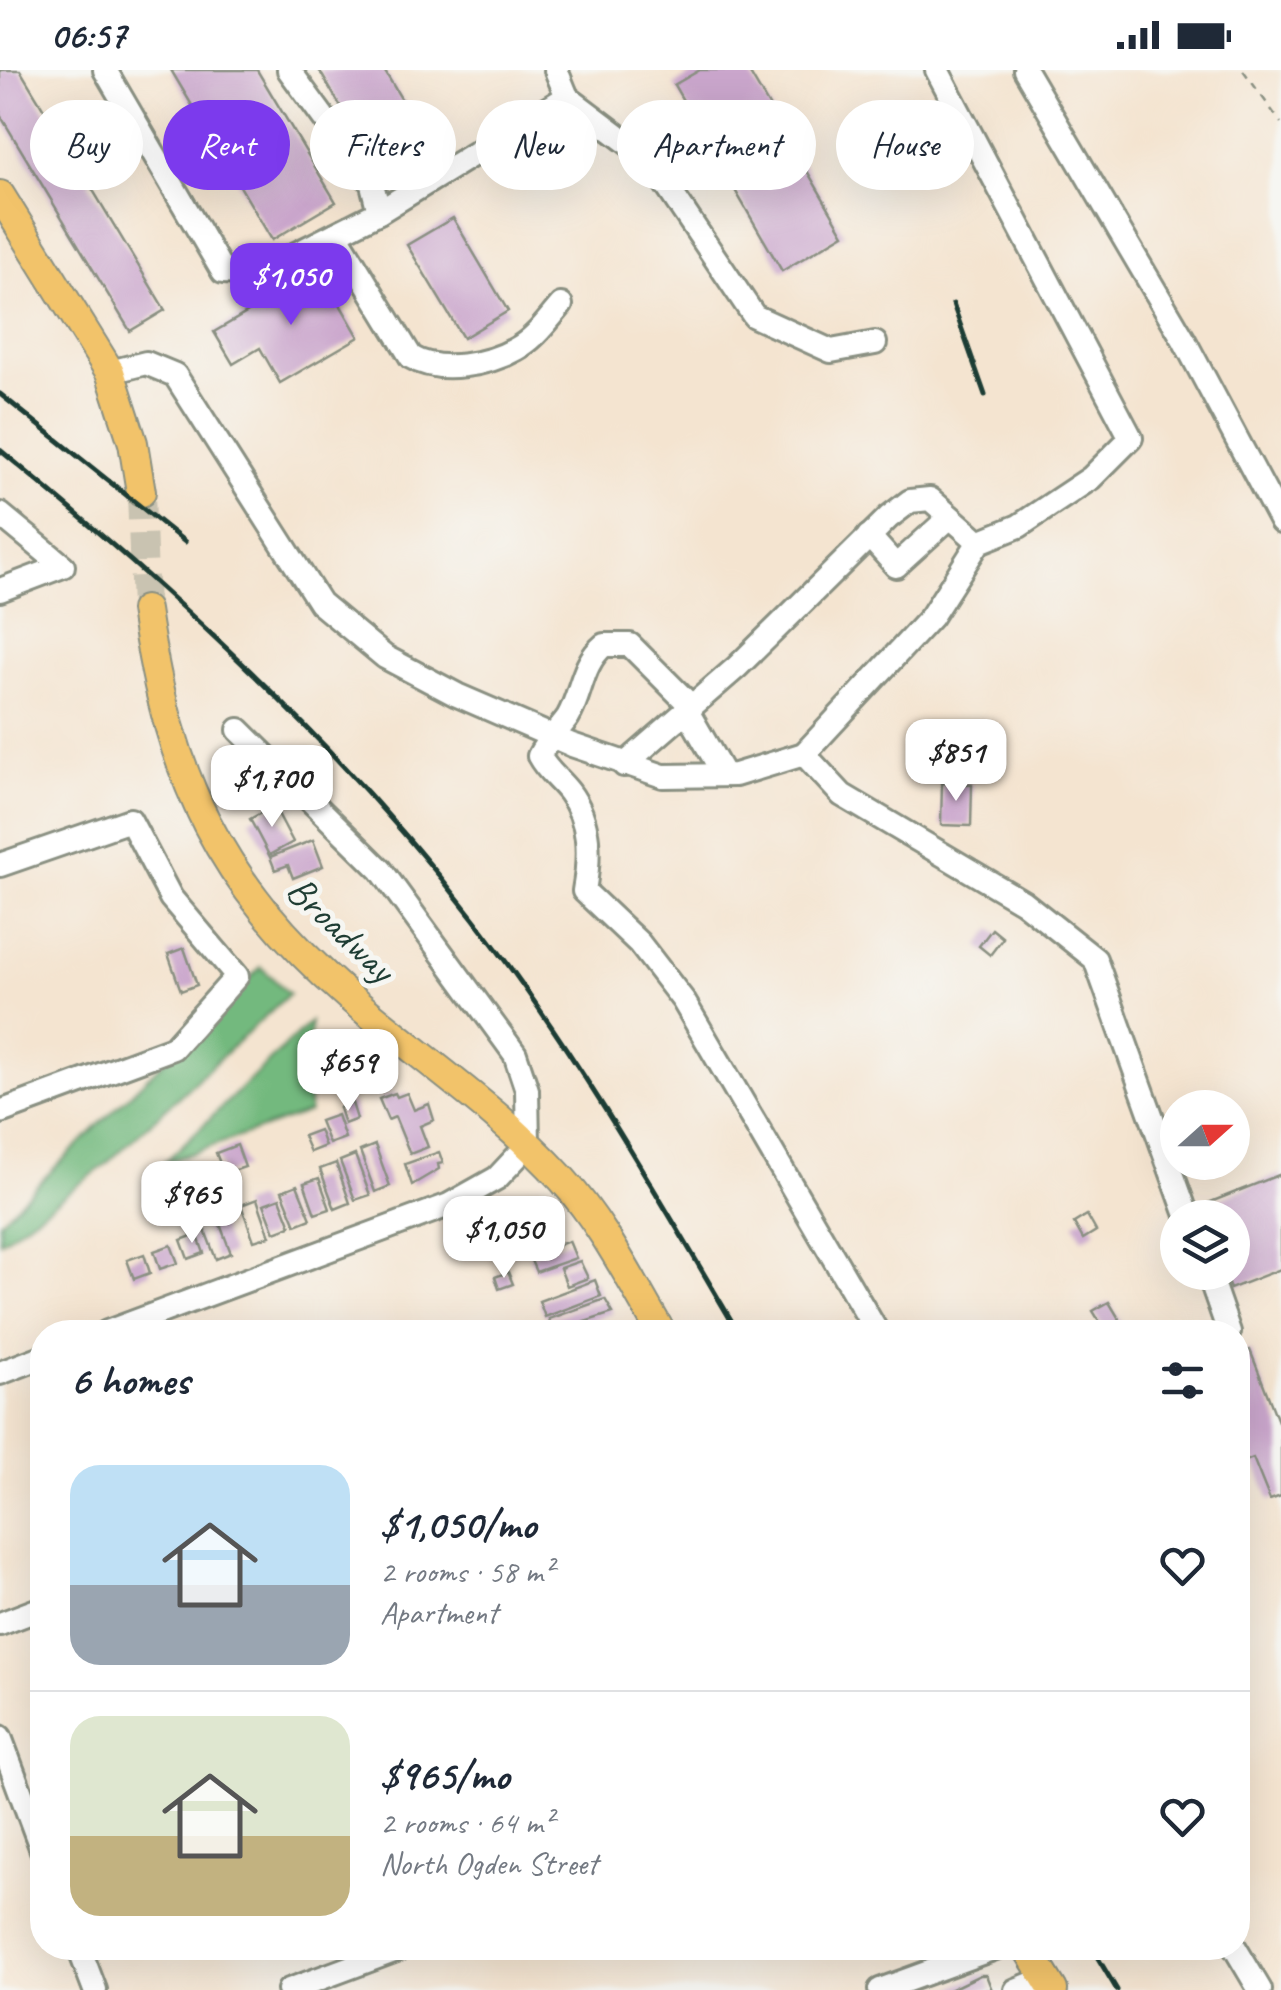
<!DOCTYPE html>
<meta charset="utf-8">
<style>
body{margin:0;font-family:Caveat,sans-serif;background:#f6f6f7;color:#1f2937;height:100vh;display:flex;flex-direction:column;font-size:38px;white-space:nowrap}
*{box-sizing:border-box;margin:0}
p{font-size:32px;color:#747a83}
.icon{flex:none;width:55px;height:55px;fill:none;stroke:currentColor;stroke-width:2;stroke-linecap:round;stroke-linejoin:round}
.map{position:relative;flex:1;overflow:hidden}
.details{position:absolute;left:30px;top:1250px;width:1220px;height:640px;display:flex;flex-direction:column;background:#fff;border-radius:40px;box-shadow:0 10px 40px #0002}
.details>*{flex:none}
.hud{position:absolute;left:30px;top:30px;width:1222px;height:90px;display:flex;gap:20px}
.needle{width:65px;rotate:69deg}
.controls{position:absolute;left:1160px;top:1020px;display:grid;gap:20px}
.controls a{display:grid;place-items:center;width:90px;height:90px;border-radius:50%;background:#fff;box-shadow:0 10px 40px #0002;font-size:50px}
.price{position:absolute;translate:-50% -85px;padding:0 22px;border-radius:20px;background:#fff;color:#222;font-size:32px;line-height:65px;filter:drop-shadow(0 2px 5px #0008)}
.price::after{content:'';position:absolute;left:50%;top:60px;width:30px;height:22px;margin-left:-15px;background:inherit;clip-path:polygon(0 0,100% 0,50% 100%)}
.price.active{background:#7c3aed;color:#fff}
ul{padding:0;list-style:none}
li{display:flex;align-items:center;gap:30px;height:250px;padding:0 40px}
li+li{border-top:2px solid #e0e1e3}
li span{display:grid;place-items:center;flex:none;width:280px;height:200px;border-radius:30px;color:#555}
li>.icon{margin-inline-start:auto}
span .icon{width:120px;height:120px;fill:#fffc;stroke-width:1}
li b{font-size:42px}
h2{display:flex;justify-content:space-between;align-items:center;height:120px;padding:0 40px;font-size:42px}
.chip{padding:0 35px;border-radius:45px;background:#fff;box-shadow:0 10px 40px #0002;font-size:35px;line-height:90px}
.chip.active{background:#7c3aed;color:#fff}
.status{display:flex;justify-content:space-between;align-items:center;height:70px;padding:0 50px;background:#fff;direction:ltr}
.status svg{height:28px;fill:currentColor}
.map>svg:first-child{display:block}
.forest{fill:#73b97e;stroke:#497b59;stroke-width:2.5}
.building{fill:#caa6cc}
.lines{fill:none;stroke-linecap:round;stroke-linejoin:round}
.major-tunnel{stroke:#c9c3b1;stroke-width:28;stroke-dasharray:28 14;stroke-linecap:butt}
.minor-casing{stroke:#8a9082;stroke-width:28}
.major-casing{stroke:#8a9082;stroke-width:32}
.path{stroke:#8a9082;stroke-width:2.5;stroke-dasharray:8 8;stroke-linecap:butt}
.minor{stroke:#fff;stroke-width:22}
.major{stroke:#f2c36a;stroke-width:28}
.rail{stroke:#1f3d34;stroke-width:5}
.labels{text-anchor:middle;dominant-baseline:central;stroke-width:10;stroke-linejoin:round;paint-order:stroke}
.street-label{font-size:40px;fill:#1f3d34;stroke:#f6f6f2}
</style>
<div class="status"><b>06:57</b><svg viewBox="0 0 49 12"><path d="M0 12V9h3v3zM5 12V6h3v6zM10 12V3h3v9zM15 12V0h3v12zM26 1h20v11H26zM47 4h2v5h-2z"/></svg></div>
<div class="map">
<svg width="1281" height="1920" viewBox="0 0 1281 1920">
<rect width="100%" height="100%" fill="#f6f6f2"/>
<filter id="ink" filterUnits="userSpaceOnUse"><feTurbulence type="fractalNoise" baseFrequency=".01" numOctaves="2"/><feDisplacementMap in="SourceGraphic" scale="20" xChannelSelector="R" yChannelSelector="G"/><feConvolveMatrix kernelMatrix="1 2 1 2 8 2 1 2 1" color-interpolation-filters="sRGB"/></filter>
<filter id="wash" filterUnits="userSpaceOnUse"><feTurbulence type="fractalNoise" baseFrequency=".0048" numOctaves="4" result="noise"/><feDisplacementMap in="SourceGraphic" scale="40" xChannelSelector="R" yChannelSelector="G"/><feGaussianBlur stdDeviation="2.25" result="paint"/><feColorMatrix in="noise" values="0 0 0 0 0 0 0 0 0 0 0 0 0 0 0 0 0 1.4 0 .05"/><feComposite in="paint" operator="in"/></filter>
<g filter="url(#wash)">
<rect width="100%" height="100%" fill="#f4e4d0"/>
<g class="forest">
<polygon points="261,897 289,924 104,1096 0,1172 0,1151"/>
<polygon points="310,952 309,1042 164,1093"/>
</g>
<g id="blocks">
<g class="building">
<polygon points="0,0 20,0 68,79 79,72 99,105 88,112 165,240 130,261 0,45"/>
<polygon points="171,0 257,0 336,132 272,170"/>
<polygon points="319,0 384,0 430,77 382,106"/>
<polygon points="700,0 748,0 844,164 782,201 674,15"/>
<polygon points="453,148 508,241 463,268 407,175"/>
<polygon points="320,200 359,267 280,313 260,278 233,294 214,262"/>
<polygon points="942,713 972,714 971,756 941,755"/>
<polygon points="274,736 293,772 269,785 250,749"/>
<polygon points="313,770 323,796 293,808 288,795 275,800 270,787"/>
<polygon points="992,859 1003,868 990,885 979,876"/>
<polygon points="184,878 197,915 181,921 168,884"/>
<polygon points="395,1023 397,1027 407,1023 414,1040 429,1034 434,1050 420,1056 428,1077 410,1084 395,1047 388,1050 379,1029"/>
<polygon points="352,1033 357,1049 344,1054 339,1038"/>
<polygon points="337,1045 345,1068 329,1074 320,1051"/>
<polygon points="319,1060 325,1076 310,1082 303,1066"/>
<polygon points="237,1075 245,1097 224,1104 216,1083"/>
<polygon points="375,1075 390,1116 375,1122 360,1081"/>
<polygon points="439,1082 443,1093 438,1094 439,1099 412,1115 405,1094"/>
<polygon points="355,1085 370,1125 355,1130 340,1091"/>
<polygon points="336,1093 350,1133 335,1139 320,1099"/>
<polygon points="191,1096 197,1110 183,1115 177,1101"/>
<polygon points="1281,1104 1281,1199 1230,1219 1223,1202 1232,1202 1232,1148 1202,1148 1198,1137"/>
<polygon points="319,1108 330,1139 315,1144 304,1113"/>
<polygon points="223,1109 228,1125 213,1130 207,1115"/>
<polygon points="297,1115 311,1149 296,1155 282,1121"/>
<polygon points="280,1128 291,1156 275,1162 264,1134"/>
<polygon points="257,1129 270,1166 254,1171 241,1135"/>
<polygon points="216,1144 231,1183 216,1189 201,1150"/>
<polygon points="1087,1145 1096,1161 1083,1169 1074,1153"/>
<polygon points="197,1164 204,1183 188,1189 181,1170"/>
<polygon points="569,1171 576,1188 536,1202 529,1186"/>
<polygon points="171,1175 178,1193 160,1199 154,1181"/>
<polygon points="144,1184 150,1203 134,1209 127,1190"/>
<polygon points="580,1191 588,1208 567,1216 560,1198"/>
<polygon points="508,1202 513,1214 499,1219 495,1207"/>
<polygon points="595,1210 601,1226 545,1247 539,1231"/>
<polygon points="605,1229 613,1243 553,1262 549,1249"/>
<polygon points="1109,1232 1127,1262 1106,1262 1093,1241"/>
<polygon points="1250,1280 1281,1359 1281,1426 1270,1430 1253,1388 1238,1394 1238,1284"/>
<polygon points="980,1905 986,1905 992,1920 949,1920"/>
</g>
</g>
</g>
<g filter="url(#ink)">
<use href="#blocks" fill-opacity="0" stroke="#8a9082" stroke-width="2.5"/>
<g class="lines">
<polyline class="major-tunnel" points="141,422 145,540"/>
<defs>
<g id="minor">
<polyline points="105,0 223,202 256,204 379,142 372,114 289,0"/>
<polyline points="1025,0 1184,270 1281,452"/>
<polyline points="567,27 648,88 754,246 831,281 875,273"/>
<polyline points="379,142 567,27 556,0"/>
<path d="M 336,164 L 411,287 C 439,304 488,295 516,279 C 535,269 547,251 561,235"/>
<polyline points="110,302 146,293 175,305 320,533 385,587 457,625 572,675 663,706 735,705 804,684 842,725 1023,832 1095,889 1188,1148"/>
<polyline points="0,444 63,496 0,520"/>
<polyline points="869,466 896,496 950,447"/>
<path d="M 692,637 L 630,575 L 604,575 C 581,594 582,623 568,647 C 559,660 547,670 539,686 C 547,701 559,709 569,722 C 591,751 590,787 584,821 L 639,873 L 683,930 L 877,1262"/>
<polyline points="687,641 724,705"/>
<polyline points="804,684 931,547 979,472 1019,456 1091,408 1131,368 937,0"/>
<polyline points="624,695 737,597 889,447 910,431 930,429 979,472"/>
<polyline points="0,795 130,750 171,828 237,906 173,978 0,1042"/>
<polyline points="1208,1202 1229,1262"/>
<polyline points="107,1262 449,1135 497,1108 528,1075 527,1020 515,984 381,800 239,660"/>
<polyline points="0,1303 42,1287"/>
<polyline points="0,1554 42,1538"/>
<polyline points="0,1667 42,1780"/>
<polyline points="79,1878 95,1920"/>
<polyline points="1235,1878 1260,1920"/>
<polyline points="289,1920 402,1878"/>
<polyline points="880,1920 995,1878"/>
<polyline points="1016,1920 1046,1908"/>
</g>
<g id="major">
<polyline points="0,125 110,302 133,373 141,422"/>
<path d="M 145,540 C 170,708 218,813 348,926 C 419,987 499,1040 562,1109 C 603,1154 631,1211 661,1262"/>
<polyline points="1027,1878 1053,1920"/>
</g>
</defs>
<use href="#minor" class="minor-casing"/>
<use href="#major" class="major-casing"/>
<polyline class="path" points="1243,0 1281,53"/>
<use href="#minor" class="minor"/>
<use href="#major" class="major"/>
<g class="rail">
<polyline points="953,234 985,325"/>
<polyline points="0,324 185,472"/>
<path d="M 0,380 C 172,521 337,672 473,848 C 574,978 655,1121 738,1262"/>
<polyline points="1092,1878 1117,1920"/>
</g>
</g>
</g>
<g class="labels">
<g class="street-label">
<text transform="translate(341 859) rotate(44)">Broadway</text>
</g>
</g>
</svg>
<div class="controls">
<a><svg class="needle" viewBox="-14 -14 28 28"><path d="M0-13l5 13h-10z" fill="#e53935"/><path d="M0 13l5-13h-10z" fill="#747a83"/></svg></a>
<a><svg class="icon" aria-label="layers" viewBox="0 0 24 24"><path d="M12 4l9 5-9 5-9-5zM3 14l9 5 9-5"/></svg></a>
</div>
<b class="price active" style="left:291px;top:258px">$1,050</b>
<b class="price" style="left:956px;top:734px">$851</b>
<b class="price" style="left:272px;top:760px">$1,700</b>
<b class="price" style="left:348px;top:1044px">$659</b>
<b class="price" style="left:192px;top:1176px">$965</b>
<b class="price" style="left:504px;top:1211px">$1,050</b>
<div class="hud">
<a class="chip">Buy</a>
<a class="chip active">Rent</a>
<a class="chip">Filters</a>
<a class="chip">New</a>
<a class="chip">Apartment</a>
<a class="chip">House</a>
</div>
<section class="details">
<h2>6 homes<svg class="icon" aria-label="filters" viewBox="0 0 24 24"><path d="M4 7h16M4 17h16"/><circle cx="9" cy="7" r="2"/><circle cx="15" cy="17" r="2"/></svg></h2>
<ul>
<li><span style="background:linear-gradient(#bfe0f5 60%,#9aa5b1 0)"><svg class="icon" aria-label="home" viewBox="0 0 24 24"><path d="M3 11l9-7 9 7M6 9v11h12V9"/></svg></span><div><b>$1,050/mo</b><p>2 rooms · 58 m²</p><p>Apartment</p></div><svg class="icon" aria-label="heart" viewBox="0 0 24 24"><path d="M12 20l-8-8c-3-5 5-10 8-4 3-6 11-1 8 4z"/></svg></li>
<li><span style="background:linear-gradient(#dfe7d0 60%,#c2b280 0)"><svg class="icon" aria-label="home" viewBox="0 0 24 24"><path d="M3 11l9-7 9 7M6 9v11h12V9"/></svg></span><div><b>$965/mo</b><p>2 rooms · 64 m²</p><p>North Ogden Street</p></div><svg class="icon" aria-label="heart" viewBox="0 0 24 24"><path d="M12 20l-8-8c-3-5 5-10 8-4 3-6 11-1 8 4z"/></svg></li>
</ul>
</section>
</div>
